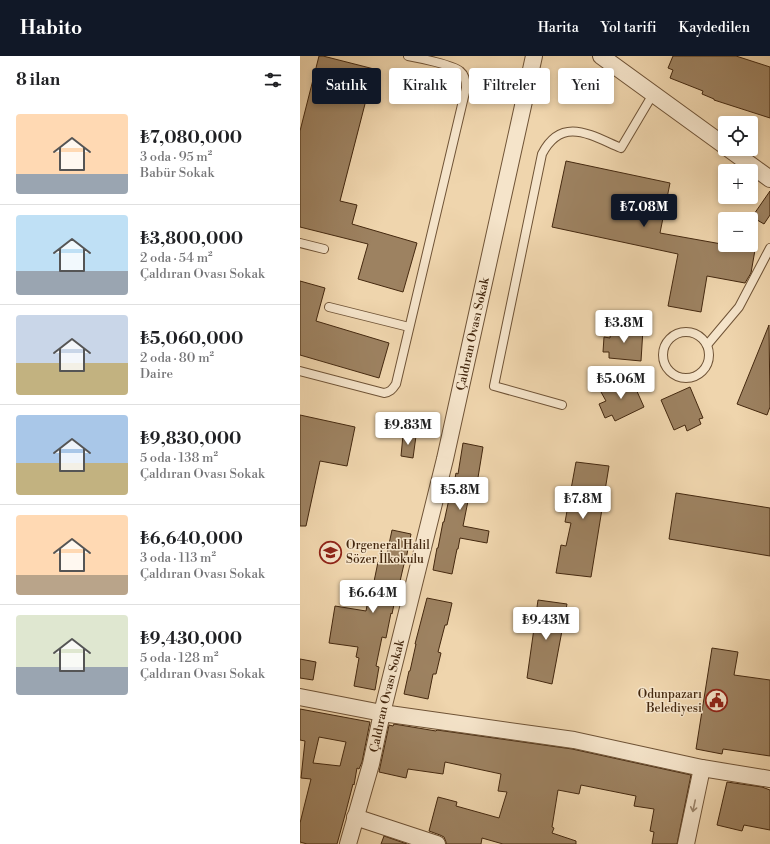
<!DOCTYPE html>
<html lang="tr">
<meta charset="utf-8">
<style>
body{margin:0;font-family:"Libre Bodoni",serif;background:#f2f2f2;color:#202124;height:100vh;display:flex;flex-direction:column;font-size:15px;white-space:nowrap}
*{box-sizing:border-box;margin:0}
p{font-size:13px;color:#757577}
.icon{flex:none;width:22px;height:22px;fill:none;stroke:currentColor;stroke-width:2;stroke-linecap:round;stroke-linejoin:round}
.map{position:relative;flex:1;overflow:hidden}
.sheet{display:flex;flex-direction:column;background:#fff;width:300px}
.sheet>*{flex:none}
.top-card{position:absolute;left:12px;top:12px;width:380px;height:36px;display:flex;gap:8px}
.controls{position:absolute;left:418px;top:60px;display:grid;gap:8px}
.controls a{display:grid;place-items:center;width:40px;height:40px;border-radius:4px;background:#fff;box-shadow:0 2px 6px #0003;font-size:20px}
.price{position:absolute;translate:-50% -34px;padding:0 9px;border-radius:4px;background:#fff;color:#222;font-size:13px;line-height:26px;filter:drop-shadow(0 1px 2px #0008)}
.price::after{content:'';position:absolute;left:50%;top:24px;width:12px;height:9px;margin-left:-6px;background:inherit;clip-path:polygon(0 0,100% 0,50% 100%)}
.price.current{background:#111827;color:#fff}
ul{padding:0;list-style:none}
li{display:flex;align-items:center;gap:12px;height:100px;padding:0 16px}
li+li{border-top:1px solid #e0e0e0}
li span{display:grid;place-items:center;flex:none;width:112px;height:80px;border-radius:4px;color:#555}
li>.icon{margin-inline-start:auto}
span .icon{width:48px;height:48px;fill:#fffc;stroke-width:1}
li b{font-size:17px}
h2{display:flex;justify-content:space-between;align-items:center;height:48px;padding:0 16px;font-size:17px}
.pill{padding:0 14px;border-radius:4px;background:#fff;box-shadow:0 2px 6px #0003;font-size:14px;line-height:36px}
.pill.current{background:#111827;color:#fff}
header{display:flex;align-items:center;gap:24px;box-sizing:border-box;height:56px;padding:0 20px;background:#111827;color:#fff}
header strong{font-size:19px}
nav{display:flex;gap:22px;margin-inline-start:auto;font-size:14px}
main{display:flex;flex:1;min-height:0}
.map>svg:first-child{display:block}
.building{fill:#9d8261;stroke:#44280f;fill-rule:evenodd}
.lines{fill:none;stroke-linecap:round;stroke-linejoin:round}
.lane-casing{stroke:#6f5336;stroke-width:10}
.street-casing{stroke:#6f5336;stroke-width:18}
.lane{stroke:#f5e4ca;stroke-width:8}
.street{stroke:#f5e4ca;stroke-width:16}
.oneway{stroke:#9c866c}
.labels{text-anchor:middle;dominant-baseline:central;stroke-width:3;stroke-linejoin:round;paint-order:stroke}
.street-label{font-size:12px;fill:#44280f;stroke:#f5e4ca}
.poi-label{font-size:12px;fill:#44280f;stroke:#f5e4ca;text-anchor:start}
</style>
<header>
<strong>Habito</strong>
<nav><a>Harita</a><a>Yol tarifi</a><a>Kaydedilen</a></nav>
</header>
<main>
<section class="sheet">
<h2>8 ilan<svg class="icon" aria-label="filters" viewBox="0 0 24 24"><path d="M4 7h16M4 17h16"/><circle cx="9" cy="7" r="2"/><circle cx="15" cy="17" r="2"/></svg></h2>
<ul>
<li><span style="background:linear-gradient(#ffd9b3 75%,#9aa5b1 0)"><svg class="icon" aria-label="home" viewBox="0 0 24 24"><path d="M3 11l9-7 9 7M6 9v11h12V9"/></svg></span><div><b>₺7,080,000</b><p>3 oda · 95 m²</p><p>Babür Sokak</p></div></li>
<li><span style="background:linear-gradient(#bfe0f5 70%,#9aa5b1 0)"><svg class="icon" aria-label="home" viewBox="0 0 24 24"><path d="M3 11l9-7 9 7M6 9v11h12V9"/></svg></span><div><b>₺3,800,000</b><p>2 oda · 54 m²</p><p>Çaldıran Ovası Sokak</p></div></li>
<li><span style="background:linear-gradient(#c9d6e8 60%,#c2b280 0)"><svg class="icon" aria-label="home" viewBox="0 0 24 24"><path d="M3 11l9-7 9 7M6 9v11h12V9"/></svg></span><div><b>₺5,060,000</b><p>2 oda · 80 m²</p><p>Daire</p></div></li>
<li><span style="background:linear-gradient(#a9c7e8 60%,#c2b280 0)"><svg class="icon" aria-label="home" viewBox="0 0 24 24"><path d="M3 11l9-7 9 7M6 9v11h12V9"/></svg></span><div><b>₺9,830,000</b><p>5 oda · 138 m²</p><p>Çaldıran Ovası Sokak</p></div></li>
<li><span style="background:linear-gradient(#ffd9b3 75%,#b9a48a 0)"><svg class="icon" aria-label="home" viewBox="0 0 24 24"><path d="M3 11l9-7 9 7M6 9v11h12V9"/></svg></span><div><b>₺6,640,000</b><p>3 oda · 113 m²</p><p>Çaldıran Ovası Sokak</p></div></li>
<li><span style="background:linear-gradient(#dfe7d0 65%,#9aa5b1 0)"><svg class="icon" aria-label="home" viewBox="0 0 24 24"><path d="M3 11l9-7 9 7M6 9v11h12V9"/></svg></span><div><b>₺9,430,000</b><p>5 oda · 128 m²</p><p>Çaldıran Ovası Sokak</p></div></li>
</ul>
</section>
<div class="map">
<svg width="470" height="788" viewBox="0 0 470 788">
<rect width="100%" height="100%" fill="#efd5ad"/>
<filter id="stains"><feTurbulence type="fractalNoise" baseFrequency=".005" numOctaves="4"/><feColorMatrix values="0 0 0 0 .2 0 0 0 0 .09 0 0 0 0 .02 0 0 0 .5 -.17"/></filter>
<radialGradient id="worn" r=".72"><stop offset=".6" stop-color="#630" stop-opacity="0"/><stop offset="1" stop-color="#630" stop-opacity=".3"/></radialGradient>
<g class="building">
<polygon points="19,0 23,0 74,13 40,145 57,149 52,168 117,187 103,236 58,223 68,188 0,171 0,75"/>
<polygon points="373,0 436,0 470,11 470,62 414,44 414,43 402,38 403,35 370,22 373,14 368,12"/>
<polygon points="266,105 370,127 360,177 455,194 451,217 445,227 407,220 401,256 368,250 378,198 252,171"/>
<polygon points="470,135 470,159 464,168 452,161"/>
<polygon points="0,225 25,232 16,265 89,287 79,322 0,299"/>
<polygon points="469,269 470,351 467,359 437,348"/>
<polygon points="311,271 343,273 341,305 309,302 309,296 303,296 304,281 310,282"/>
<polygon points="331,322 344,351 315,365 312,359 305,362 299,348 306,345 301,336"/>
<polygon points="390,331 403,362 399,363 401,368 387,375 385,369 374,374 361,344"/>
<polygon points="0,359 55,371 47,410 20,405 6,470 0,470"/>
<polygon points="103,379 116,380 113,402 101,400"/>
<polygon points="163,387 183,391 174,446 168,445 163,470 189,475 187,487 160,482 158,493 157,493 152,518 133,514 137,492 138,492 143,466 144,466 149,443 151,443 156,417 158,418"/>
<polygon points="276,406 309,410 291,521 256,517 261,489 266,490 271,467 265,466"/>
<polygon points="376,437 470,452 470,500 369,483"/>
<polygon points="92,474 111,478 105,508 104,508 98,534 97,534 92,558 91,557 86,582 82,581 76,610 79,611 75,634 54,630 59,602 56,601 58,591 29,587 35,550 66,555 68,544 70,545 78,506 85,507"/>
<polygon points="127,542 152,547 147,569 145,569 138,596 141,597 136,618 133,618 128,643 104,638 109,615 110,615 116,588 115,588"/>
<polygon points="238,544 267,548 252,628 227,622"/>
<polygon points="412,592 438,596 434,619 470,624 470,700 423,693 422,698 396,693"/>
<polygon points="0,603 16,606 13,624 0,622"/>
<path d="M 0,653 L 70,666 L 62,706 L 59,713 L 57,712 L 54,729 L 53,728 L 45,759 L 37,788 L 7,788 L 0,786 L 0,767 L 11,723 L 1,722 L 5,685 L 0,684 ZM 19,681 L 46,686 L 40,710 L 13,707 Z"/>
<polygon points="94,668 136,675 137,674 272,693 391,719 377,788 352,788 354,776 350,775 354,753 334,750 336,740 281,729 279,738 258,734 252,771 254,772 252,777 276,785 276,788 203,788 182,782 181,788 146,788 146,786 144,781 140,779 129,775 138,741 157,746 156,750 199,762 207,736 198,735 201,718 145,706 143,718 108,713 106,722 79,716 89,669 93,670"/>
<polygon points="427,726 462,731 470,734 470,774 444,769 442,775 417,769"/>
<polygon points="84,780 107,788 81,788"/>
</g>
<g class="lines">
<defs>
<g id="lane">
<polyline points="0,187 24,193"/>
<polyline points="29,251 109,271"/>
<circle cx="386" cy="299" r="23"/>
<polyline points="407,289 439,251 470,192"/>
<path d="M 0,315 L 84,337 C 90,336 92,334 96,328 L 166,32 C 166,25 165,19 160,15 C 153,9 119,2 108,0"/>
<path d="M 262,349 L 194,330 L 242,98 C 262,59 292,80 321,92 L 353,38"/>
</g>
<g id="street">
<polyline points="301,0 425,90"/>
<polyline points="429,93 470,123"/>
<polyline points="0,641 82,657 274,684 402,712 470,723"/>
<polyline points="55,761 137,788"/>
<path id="s1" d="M 48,788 L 71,708 L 82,657 L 145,403 L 234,0"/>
<polyline points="386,788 402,712"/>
</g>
</defs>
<use href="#lane" class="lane-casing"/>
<use href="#street" class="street-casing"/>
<use href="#lane" class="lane"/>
<use href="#street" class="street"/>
</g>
<defs><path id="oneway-shaft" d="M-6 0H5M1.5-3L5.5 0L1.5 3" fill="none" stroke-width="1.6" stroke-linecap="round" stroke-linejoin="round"/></defs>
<use class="oneway" href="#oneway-shaft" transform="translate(394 750) rotate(102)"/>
<defs>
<symbol id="school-ring" viewBox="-11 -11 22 22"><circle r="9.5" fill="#f5e4ca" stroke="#8f2418" stroke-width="1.5"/><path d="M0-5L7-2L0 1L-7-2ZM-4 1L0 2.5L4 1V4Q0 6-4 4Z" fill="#8f2418"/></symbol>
<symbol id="civic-ring" viewBox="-11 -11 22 22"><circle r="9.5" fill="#f5e4ca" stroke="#8f2418" stroke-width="1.5"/><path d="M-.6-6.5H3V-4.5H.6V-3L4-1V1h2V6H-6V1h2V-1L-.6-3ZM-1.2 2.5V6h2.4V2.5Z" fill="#8f2418"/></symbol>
</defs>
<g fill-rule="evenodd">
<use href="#school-ring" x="18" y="484" width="25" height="25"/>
<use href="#civic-ring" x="404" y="632" width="25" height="25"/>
</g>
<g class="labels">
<g class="street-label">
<text stroke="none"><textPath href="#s1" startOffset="525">Çaldıran Ovası Sokak</textPath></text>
<text stroke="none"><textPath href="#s1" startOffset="153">Çaldıran Ovası Sokak</textPath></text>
</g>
<g class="poi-label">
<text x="46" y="489">Orgeneral Halil<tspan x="46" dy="14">Sözer İlkokulu</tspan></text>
<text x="402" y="638" text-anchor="end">Odunpazarı<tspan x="402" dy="14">Belediyesi</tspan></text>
</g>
</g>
<rect width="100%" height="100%" filter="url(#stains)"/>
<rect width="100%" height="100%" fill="url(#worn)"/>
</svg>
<div class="controls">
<a><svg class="icon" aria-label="locate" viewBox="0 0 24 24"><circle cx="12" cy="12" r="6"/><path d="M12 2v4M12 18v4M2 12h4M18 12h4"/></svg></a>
<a>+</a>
<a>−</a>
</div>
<b class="price current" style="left:344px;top:172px">₺7.08M</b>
<b class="price" style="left:324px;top:288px">₺3.8M</b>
<b class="price" style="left:321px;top:344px">₺5.06M</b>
<b class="price" style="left:108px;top:390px">₺9.83M</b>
<b class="price" style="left:160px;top:455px">₺5.8M</b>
<b class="price" style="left:283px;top:464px">₺7.8M</b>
<b class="price" style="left:73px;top:558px">₺6.64M</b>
<b class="price" style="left:246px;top:585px">₺9.43M</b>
<div class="top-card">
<a class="pill current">Satılık</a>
<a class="pill">Kiralık</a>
<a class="pill">Filtreler</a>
<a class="pill">Yeni</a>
</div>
</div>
</main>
